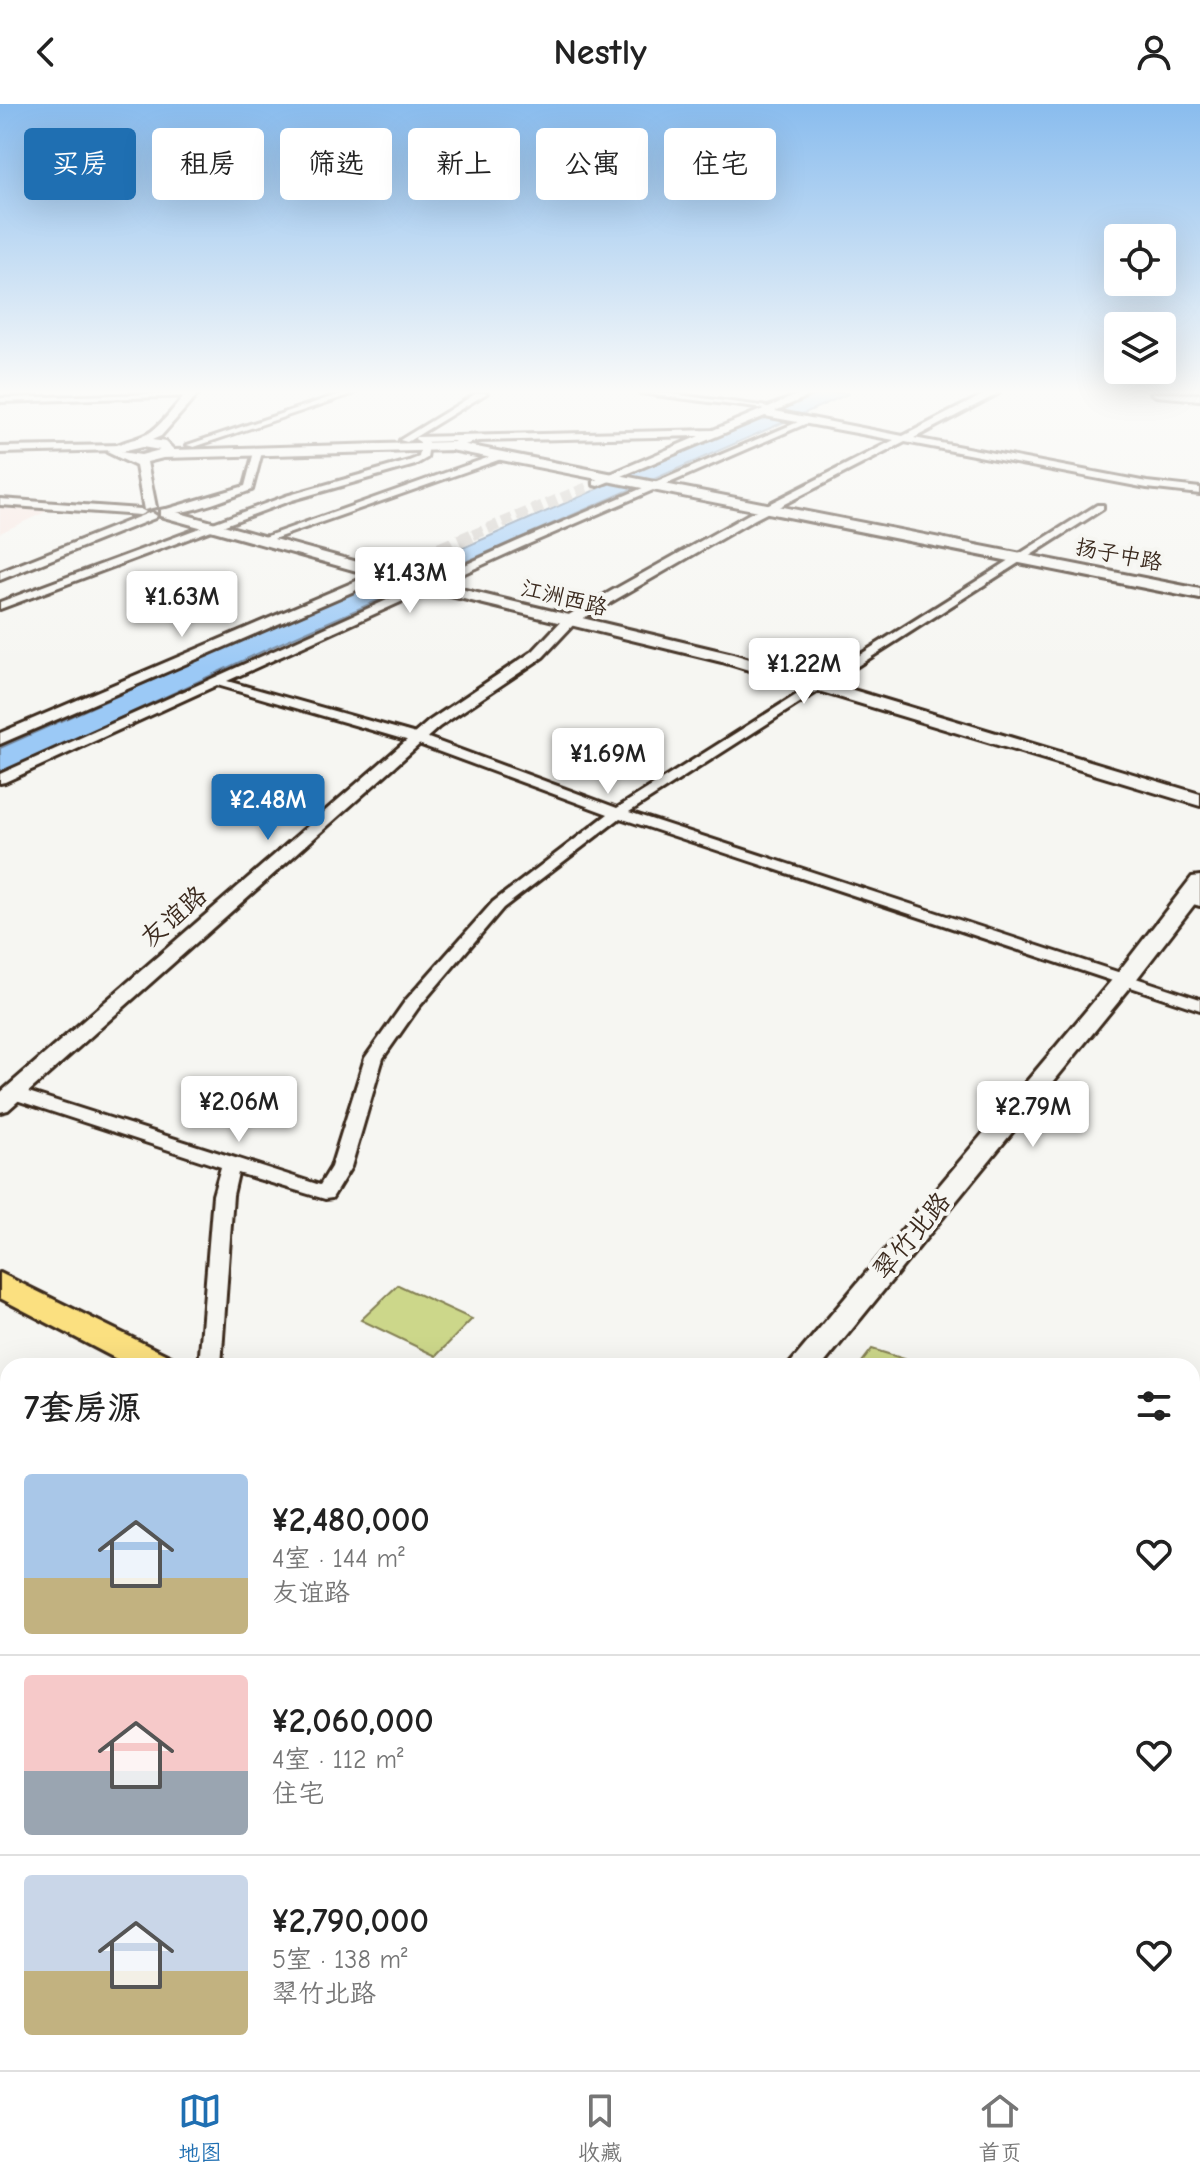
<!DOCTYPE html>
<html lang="zh">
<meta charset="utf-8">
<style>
body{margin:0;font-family:"Comic Neue","LXGW WenKai TC",sans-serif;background:#f2f2f2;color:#222;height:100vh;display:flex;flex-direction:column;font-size:30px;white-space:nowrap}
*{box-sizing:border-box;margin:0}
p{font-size:26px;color:#767676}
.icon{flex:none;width:44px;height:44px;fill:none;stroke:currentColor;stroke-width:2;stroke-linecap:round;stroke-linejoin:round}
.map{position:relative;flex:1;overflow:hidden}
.side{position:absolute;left:0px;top:1254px;width:1200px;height:712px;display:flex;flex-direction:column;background:#fff;border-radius:24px 24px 0 0;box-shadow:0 8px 32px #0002}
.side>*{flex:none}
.banner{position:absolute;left:24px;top:24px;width:1152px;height:72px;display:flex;gap:16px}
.controls{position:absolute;left:1104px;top:120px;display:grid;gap:16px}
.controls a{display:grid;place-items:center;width:72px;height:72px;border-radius:8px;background:#fff;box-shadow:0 8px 32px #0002;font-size:40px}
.price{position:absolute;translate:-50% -68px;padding:0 18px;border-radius:8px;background:#fff;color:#222;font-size:26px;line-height:52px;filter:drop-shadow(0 2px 4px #0008)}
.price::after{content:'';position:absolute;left:50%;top:48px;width:24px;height:18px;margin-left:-12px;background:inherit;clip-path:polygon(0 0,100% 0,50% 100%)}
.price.on{background:#1f6fb2;color:#fff}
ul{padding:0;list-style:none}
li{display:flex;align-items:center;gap:24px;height:200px;padding:0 24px}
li+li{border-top:2px solid #e0e0e0}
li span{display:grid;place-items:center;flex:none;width:224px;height:160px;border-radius:8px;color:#555}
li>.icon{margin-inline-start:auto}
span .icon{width:96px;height:96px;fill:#fffc;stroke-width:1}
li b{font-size:34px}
h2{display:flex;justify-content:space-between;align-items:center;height:96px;padding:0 24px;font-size:34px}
.tag{padding:0 28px;border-radius:8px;background:#fff;box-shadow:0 8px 32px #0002;font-size:28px;line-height:72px}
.tag.on{background:#1f6fb2;color:#fff}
header{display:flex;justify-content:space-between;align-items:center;height:104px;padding:0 24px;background:#fff;font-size:36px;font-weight:700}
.menu{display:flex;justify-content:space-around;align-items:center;height:112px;border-top:2px solid #e0e0e0;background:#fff;font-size:22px;color:#767676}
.menu a{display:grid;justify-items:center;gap:4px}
.menu .on{color:#1f6fb2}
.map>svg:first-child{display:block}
.built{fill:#f8e6e1}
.green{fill:#ccd78a;stroke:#848054;stroke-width:2}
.water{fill:#9bc9f6;stroke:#7589a0;stroke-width:2}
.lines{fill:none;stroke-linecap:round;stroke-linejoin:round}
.tertiary-tunnel-far1{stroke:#d1cdc8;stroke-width:11;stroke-dasharray:11 5;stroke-linecap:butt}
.tertiary-tunnel{stroke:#d1cdc8;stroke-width:14;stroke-dasharray:14 7;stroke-linecap:butt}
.minor-casing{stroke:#3b2a1e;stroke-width:6}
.tertiary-casing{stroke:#3b2a1e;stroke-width:6}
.secondary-casing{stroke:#3b2a1e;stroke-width:6}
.primary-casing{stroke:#3b2a1e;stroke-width:6}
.minor{fill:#f6f6f2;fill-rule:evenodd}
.tertiary{fill:#f6f6f2;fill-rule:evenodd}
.secondary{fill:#f6f6f2;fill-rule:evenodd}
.primary{fill:#fbe080;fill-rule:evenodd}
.labels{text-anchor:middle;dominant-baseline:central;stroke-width:8;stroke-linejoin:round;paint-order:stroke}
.far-street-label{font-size:22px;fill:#3b2a1e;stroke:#f6f6f2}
.street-label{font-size:26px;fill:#3b2a1e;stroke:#f6f6f2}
</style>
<header><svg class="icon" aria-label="back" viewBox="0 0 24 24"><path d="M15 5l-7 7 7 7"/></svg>Nestly<svg class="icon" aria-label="person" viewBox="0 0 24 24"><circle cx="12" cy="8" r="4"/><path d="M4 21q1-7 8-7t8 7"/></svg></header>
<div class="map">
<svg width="1200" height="1966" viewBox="0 0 1200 1966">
<rect width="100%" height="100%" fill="#f6f6f2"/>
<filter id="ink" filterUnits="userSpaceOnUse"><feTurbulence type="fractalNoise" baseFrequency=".0125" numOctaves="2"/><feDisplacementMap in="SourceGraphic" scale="16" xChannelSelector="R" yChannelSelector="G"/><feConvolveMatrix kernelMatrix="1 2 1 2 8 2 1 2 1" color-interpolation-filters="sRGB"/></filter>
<g filter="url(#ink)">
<polygon class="built" points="0,404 47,407 0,429"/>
<g class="green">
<polygon points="398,1181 472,1215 436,1252 361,1216"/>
<polygon points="872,1245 927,1262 859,1262"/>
<polygon points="1192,1345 1200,1348 1200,1743 1192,1739"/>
</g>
<polygon class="water" points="817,289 850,289 274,542 0,670 0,644 267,525 376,478 408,468"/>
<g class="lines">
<polyline class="tertiary-tunnel-far1" points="473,431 598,379"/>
<polyline class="tertiary-tunnel" points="401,462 478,429"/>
<defs>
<g id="minor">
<polygon points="195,289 192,292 0,298 0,294"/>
<polygon points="343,289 355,289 194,343 187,341"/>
<polygon points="477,289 487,289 407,338 400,336"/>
<polygon points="640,289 664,289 776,304 772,306"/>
<polygon points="805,315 812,317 524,442 227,577 423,632 617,704 1097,401 1103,401 1103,405 629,708 1200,895 1200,906 620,714 503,804 418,904 383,954 351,1063 332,1094 325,1095 238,1069 233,1091 221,1262 199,1262 213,1091 221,1063 7,993 4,989 7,985 19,985 320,1081 331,1063 365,954 406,896 493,798 608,710 413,638 217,581 5,678 0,679 0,670 516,438"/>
<polygon points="417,333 423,333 429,340 427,354 415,361 292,396 0,505 0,498 286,392 409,357 419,353 421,340"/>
<path d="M 258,345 L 262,348 L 252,386 C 232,392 177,416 160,407 L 245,382 L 254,348 Z"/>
<polygon points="501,349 504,354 265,438 256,436"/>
<polygon points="1200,792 1200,802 1193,800 1193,794"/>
<rect x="168" y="1958" width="32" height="8"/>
</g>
<g id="tertiary">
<polygon points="802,289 815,289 775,307 903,332 987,289 999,289 914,334 1147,378 1200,384 1200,390 1147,384 905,338 755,415 575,519 543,553 439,623 8,1006 0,1008 0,989 429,617 533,547 565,513 747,411 894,336 765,312 598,382 594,381 594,377 699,332 478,337 451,345 446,342 455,337 420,338 415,335 416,333 713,326"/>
<polygon points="1151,289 1200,290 1200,296 1156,292"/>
<polygon points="124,341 124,345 120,346 0,349 0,343"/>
<polygon points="0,395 140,405 146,408 140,411 0,401"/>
<polygon points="151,408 157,412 155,414 0,476 0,468"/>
<polygon points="401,458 405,459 405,465 0,640 0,629"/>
</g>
<g id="secondary">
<path d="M 187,289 L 199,289 L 161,332 L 152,336 L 166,338 L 174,346 L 451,338 L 1200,485 L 1200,495 L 451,346 L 163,354 L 147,358 L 156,403 L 144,406 L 136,362 L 107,348 C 119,336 138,337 152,327 C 165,317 176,301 187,289 ZM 142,343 L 160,346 L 141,351 L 121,348 Z"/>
<polygon points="165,405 423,476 733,550 1200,690 1200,702 722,558 414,483 160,412 160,406"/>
<polygon points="1200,772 1200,793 1132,881 822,1262 788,1262 1116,871 1192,773"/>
<polygon points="279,1958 362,1958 359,1966 275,1966"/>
</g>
<g id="primary">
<polygon points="0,1169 171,1253 176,1262 130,1262 0,1194"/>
<polygon points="1192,1771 1200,1774 1200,1848 1192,1844"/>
</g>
</defs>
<use href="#minor" class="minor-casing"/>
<use href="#tertiary" class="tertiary-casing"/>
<use href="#secondary" class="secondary-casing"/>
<use href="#primary" class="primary-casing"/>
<use href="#minor" class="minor"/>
<use href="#tertiary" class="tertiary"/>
<use href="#secondary" class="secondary"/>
<use href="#primary" class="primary"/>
</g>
</g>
<linearGradient id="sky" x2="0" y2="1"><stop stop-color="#89bcee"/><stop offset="0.51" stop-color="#fbfbf9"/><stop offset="1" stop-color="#fbfbf9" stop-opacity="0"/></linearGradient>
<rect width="1200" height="564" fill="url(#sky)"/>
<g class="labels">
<g class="far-street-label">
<text transform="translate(1119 451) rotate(11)">扬子中路</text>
<text transform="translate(564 494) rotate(14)">江洲西路</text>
</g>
<g class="street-label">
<text transform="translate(174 813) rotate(-41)">友谊路</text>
<text transform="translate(912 1132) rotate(-50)">翠竹北路</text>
</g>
</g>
</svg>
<div class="controls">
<a><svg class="icon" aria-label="locate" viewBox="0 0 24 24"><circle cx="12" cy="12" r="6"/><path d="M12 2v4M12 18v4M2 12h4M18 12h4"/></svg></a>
<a><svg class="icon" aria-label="layers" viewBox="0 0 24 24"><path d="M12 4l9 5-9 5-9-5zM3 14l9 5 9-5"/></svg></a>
</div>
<b class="price" style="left:410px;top:511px">¥1.43M</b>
<b class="price" style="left:182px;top:535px">¥1.63M</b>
<b class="price" style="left:804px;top:602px">¥1.22M</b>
<b class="price" style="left:608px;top:692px">¥1.69M</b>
<b class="price on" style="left:268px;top:738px">¥2.48M</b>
<b class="price" style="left:239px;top:1040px">¥2.06M</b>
<b class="price" style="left:1033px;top:1045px">¥2.79M</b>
<div class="banner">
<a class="tag on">买房</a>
<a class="tag">租房</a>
<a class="tag">筛选</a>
<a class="tag">新上</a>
<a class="tag">公寓</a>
<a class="tag">住宅</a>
</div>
<section class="side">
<h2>7套房源<svg class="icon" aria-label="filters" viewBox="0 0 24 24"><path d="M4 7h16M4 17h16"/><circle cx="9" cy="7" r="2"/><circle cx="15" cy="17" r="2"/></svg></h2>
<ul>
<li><span style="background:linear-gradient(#a9c7e8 65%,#c2b280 0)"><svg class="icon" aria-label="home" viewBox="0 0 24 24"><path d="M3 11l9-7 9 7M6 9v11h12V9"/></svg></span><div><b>¥2,480,000</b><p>4室 · 144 m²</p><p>友谊路</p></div><svg class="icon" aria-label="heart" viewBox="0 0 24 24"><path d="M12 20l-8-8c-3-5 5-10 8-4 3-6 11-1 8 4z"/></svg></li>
<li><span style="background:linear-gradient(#f6c9c9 60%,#9aa5b1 0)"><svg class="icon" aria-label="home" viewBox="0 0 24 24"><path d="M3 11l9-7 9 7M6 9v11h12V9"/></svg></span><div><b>¥2,060,000</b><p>4室 · 112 m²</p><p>住宅</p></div><svg class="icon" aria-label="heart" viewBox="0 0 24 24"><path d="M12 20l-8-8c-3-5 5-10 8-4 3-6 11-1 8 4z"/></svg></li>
<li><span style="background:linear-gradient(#c9d6e8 60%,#c2b280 0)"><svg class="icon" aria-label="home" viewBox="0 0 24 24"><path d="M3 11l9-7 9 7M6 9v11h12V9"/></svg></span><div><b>¥2,790,000</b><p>5室 · 138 m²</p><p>翠竹北路</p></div><svg class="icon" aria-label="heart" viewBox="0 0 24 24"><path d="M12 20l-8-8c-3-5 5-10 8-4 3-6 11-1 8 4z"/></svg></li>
</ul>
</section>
</div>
<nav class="menu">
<a class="on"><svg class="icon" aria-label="map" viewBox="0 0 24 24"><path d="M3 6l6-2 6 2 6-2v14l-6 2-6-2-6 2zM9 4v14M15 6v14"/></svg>地图</a>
<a><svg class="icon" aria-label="saved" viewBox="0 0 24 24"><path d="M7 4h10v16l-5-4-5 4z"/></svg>收藏</a>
<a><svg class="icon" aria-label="home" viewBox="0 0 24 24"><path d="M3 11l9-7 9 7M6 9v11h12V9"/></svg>首页</a>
</nav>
